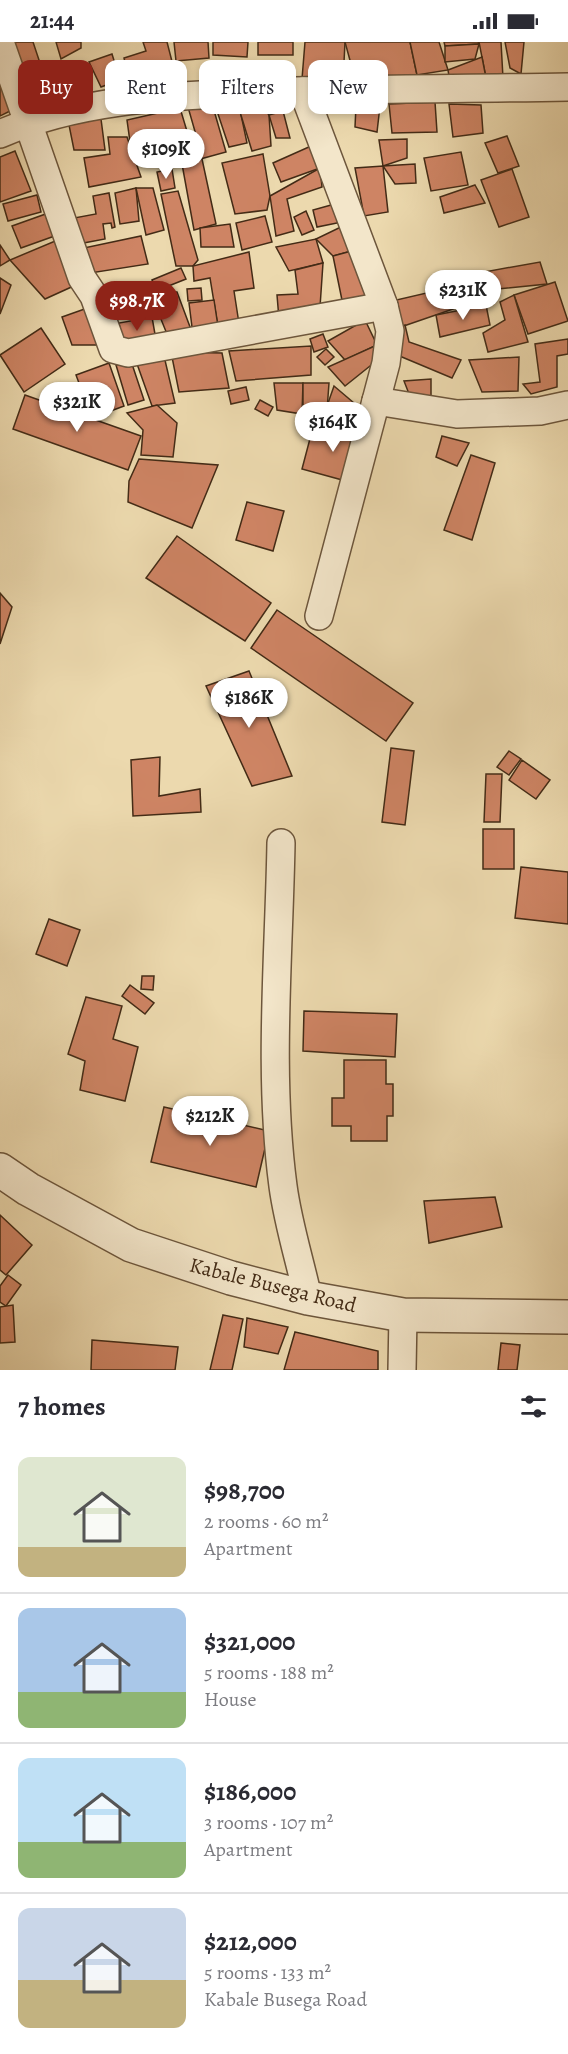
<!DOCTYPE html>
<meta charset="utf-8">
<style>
body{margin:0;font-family:Alegreya,serif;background:#f7f7f7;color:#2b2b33;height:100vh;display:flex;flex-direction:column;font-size:22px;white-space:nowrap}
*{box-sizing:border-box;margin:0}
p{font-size:20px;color:#7c7c81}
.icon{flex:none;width:33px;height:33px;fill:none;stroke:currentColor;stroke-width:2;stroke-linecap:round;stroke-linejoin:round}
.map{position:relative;height:1328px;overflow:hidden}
.drawer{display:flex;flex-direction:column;background:#fff;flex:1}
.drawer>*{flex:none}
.hud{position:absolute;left:18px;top:18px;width:532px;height:54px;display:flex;gap:12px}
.price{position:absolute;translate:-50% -51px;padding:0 14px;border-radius:21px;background:#fff;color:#222;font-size:20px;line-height:39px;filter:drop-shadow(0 2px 3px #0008)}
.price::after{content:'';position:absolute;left:50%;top:36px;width:18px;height:14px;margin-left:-9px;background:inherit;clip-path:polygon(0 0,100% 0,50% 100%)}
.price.active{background:#8f2418;color:#fff}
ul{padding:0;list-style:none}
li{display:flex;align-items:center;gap:18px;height:150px;padding:0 18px}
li+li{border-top:2px solid #e1e1e2}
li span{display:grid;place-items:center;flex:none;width:168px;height:120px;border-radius:12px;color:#555}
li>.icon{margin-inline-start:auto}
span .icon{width:72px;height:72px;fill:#fffc;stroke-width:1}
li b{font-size:26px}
h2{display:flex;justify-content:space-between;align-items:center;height:72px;padding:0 18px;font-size:26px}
.pill{padding:0 21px;border-radius:12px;background:#fff;box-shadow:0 3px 9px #0003;font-size:21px;line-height:54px}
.pill.active{background:#8f2418;color:#fff}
.status{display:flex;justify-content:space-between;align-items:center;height:42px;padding:0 30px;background:#fff;direction:ltr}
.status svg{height:16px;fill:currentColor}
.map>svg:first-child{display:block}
.building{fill:#ce8464;stroke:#432b16;stroke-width:1.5}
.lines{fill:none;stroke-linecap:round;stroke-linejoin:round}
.minor-casing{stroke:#6d563c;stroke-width:30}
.tertiary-casing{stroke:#6d563c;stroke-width:36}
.minor{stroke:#f3e6ca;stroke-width:27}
.tertiary{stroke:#f3e6ca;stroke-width:33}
.labels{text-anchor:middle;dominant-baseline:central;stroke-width:6;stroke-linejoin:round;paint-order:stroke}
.street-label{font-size:21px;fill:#432b16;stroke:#f3e6ca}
</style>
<div class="status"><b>21:44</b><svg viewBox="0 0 49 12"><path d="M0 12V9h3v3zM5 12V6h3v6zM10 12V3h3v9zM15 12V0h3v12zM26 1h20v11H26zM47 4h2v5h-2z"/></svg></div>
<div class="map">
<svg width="568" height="1328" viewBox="0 0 568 1328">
<rect width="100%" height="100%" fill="#ecd9ae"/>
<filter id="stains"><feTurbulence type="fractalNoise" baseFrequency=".00333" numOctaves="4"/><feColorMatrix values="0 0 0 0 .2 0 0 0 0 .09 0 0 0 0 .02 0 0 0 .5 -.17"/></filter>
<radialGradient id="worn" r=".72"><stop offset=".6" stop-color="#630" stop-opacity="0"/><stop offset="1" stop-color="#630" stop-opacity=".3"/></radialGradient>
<g class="building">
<polygon points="11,0 33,0 42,27 23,34"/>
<polygon points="56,0 81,0 81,6 61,17"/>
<polygon points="143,0 167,0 177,39 132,50 124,16 146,9"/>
<polygon points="174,0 208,0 209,16 176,19"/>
<polygon points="213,0 248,0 247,15 213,13"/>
<rect x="258" y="0" width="35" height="13"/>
<polygon points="305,0 345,0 343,40 302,37"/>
<polygon points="345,0 410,0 417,33 374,41 372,29 354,33"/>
<polygon points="410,0 439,0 448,28 417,33"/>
<polygon points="444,0 478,0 479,2 445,4"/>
<polygon points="479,0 501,0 503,36 486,36"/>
<polygon points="505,0 524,0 521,32 510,26"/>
<polygon points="479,2 475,17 445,20 445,4"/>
<polygon points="112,12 120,38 101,45 89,20"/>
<polygon points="482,15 486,36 449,34 448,28"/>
<polygon points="0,23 10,69 0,74"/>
<polygon points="62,23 68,40 52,44 47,28"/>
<polygon points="68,45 73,59 56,66 51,51"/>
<polygon points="211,58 226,110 182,122 177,107 198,100 188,65"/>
<polygon points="435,60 437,90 392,91 389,62"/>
<polygon points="449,62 481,63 483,91 453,95"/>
<polygon points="239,63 247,101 229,105 216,66"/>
<polygon points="262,64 269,73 271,104 252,109 240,70"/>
<polygon points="356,64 380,64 377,90 355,85"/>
<polygon points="180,66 189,96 131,107 127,78"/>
<polygon points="283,69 290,96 276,96 269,73"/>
<polygon points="101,77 105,108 74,108 68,78"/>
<polygon points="507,94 519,124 498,131 485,101"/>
<polygon points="108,95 127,95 141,135 89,145 84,116 110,112"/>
<polygon points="407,97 407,116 383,124 379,98"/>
<polygon points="311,104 320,126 281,140 273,121"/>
<polygon points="15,109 31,149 0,160 0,115"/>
<polygon points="461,110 468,143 431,149 424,116"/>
<polygon points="263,112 270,154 267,168 235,172 222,121"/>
<polygon points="166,114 175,114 175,125 165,125"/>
<polygon points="202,117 216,182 194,188 182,122"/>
<polygon points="415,122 416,141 395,142 383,124"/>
<polygon points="383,124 388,170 364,174 355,126"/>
<polygon points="320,126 322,145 287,157 294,189 276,194 270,154"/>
<polygon points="172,127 175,146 161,149 157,130"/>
<polygon points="512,127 529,175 499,185 481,138"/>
<polygon points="475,143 485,161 444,171 440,155"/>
<polygon points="136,146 139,179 120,182 115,151"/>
<polygon points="136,146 153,146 164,188 146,193"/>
<polygon points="178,149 198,218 193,224 176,224 161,152"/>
<polygon points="109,151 115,185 112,186 111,181 103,182 105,197 78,202 74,176 96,172 93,154"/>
<polygon points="37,153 41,170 8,179 3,162"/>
<polygon points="342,160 347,179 317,185 313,168"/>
<polygon points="54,169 63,191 21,206 12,184"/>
<polygon points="306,169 314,188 302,193 294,175"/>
<polygon points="265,174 272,200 242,208 236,181"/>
<polygon points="230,182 234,205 201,205 200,186"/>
<polygon points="347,182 359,207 333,214 316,197"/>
<polygon points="141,194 148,222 84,232 79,207"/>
<polygon points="60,197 78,242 45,257 10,218"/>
<polygon points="316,197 323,221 289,229 276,205"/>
<polygon points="0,203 10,218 0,224"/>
<polygon points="359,207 369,260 344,268 333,214"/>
<polygon points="249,210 254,246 234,249 240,288 219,291 210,236 194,239 193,224"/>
<polygon points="540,220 547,242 488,248 484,230"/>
<polygon points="323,221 320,265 279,277 277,253 298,252 295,228"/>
<polygon points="181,226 186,237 156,249 152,238"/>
<polygon points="0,236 11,243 0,272"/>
<polygon points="478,239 485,256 398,286 392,259"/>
<polygon points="555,240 568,279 528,292 514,253"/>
<polygon points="129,243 132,269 111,273 107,248"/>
<polygon points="201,246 202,258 188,259 187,247"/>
<polygon points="150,250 177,250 193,293 169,297"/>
<polygon points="514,253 528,300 488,310 483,291 505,278 500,260"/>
<polygon points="214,258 219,291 193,293 189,261"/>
<polygon points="486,263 490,283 440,295 436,273"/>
<polygon points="93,264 100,303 72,303 62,275"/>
<polygon points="152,275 156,298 123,305 119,281"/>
<polygon points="365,278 377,303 345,318 328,299"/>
<polygon points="405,283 409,300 461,318 452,336 390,310 398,286"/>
<polygon points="41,286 65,322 24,350 0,313"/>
<polygon points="323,292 328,305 314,310 310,297"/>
<polygon points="568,297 568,312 557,314 557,345 531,352 523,342 540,340 535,302"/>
<polygon points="377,303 380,316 345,344 328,325"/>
<polygon points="311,304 311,333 236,339 229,309"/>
<polygon points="326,307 334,315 325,323 317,315"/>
<polygon points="171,310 222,311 229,346 179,350"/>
<polygon points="164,314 175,361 152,364 136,319"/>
<polygon points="519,315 518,349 482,350 469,318"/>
<polygon points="131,319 144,358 128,363 116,323"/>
<polygon points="109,321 124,364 92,376 76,333"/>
<polygon points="431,337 431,354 411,357 404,339"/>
<polygon points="274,341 303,341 302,372 277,368"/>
<polygon points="303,341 329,341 326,382 303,377"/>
<polygon points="334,344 361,367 347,379 327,364"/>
<polygon points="246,345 249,358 231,362 228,349"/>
<polygon points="25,353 141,394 128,428 13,387"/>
<polygon points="260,358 273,365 268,374 255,367"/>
<polygon points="157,363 177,381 173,415 141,413 143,388 127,371"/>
<polygon points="366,381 346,439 302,427 312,389 344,392"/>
<polygon points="442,394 469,401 457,424 436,415"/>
<polygon points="471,413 495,421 472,498 444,488"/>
<polygon points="139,417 218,423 192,486 128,460 129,439"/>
<polygon points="247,460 284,469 273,509 236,498"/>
<polygon points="177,494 271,561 245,599 146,536"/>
<polygon points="0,551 12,565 0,602"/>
<polygon points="277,568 413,661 386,699 251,606"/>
<polygon points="249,629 292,734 252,744 206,644"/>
<polygon points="391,706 414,709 405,783 382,780"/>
<polygon points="509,709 521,717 509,733 497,725"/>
<polygon points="160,715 159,754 200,747 201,770 133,774 131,718"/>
<polygon points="522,718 550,738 536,757 509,738"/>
<polygon points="486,732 502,732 500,780 484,780"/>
<rect x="483" y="787" width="31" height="40"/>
<polygon points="521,825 568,830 568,882 515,876"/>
<polygon points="49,877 80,888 67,924 36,912"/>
<polygon points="142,934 154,934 153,948 141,947"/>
<polygon points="130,943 154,961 145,972 122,954"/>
<polygon points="86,955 122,964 113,997 138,1005 125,1059 80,1048 85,1019 68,1012"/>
<polygon points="304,969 397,972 395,1015 303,1009"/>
<polygon points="344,1018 386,1018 386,1042 393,1042 393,1074 387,1074 387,1099 351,1099 351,1084 332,1084 332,1056 344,1056"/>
<polygon points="164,1065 269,1089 256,1145 151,1120"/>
<polygon points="495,1155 502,1185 429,1201 424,1159"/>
<polygon points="0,1173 32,1203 6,1233 0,1228"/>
<polygon points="8,1233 21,1243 6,1264 0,1260 0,1244"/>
<polygon points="13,1263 15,1300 0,1301 0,1265"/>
<polygon points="223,1273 243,1277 232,1328 210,1328"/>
<polygon points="247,1276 288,1285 278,1312 244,1305"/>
<polygon points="295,1290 378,1309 378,1328 284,1328"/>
<polygon points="92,1298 178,1305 175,1328 91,1328"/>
<polygon points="501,1301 520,1303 517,1328 498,1328"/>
</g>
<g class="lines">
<defs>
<g id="minor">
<polyline points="0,0 82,236 94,254 113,307 128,311 384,264"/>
<polyline points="303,49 384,264 390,289 386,321 319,574"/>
<path d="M 0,92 C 81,56 172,54 259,50 C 362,46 465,47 568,45"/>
<polyline points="376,359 457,372 540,369 568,363"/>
<path d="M 281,801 C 279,915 268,1031 283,1144 C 288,1182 300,1219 308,1256"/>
<polyline points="402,1328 403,1273"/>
</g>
<polyline id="tertiary" points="0,1128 28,1147 131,1203 231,1236 308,1256 403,1273 568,1275"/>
</defs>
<use href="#minor" class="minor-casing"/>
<use href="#tertiary" class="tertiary-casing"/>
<use href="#minor" class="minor"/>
<use href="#tertiary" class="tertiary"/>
</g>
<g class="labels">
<g class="street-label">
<text transform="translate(273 1243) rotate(14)">Kabale Busega Road</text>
</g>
</g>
<rect width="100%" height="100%" filter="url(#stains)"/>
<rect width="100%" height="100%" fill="url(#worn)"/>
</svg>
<b class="price" style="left:166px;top:138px">$109K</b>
<b class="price" style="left:463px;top:279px">$231K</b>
<b class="price active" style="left:137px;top:290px">$98.7K</b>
<b class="price" style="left:77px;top:391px">$321K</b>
<b class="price" style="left:333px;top:411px">$164K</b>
<b class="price" style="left:249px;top:687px">$186K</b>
<b class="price" style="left:210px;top:1105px">$212K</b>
<div class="hud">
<a class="pill active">Buy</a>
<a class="pill">Rent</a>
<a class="pill">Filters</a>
<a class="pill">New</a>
</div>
</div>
<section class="drawer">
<h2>7 homes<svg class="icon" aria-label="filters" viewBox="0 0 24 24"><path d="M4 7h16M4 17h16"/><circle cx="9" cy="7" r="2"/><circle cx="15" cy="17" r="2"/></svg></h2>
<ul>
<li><span style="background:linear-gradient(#dfe7d0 75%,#c2b280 0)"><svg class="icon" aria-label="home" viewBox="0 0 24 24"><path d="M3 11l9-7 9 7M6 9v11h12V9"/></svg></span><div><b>$98,700</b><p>2 rooms · 60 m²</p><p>Apartment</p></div></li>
<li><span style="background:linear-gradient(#a9c7e8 70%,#8fb573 0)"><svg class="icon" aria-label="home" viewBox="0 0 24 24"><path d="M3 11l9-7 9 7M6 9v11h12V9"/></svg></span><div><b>$321,000</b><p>5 rooms · 188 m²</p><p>House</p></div></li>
<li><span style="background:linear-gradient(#bfe0f5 70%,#8fb573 0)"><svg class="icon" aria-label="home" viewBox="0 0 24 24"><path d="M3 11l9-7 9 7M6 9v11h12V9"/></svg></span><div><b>$186,000</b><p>3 rooms · 107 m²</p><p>Apartment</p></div></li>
<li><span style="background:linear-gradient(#c9d6e8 60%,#c2b280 0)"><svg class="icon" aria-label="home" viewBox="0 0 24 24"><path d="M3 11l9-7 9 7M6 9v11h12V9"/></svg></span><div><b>$212,000</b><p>5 rooms · 133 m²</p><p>Kabale Busega Road</p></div></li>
</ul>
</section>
